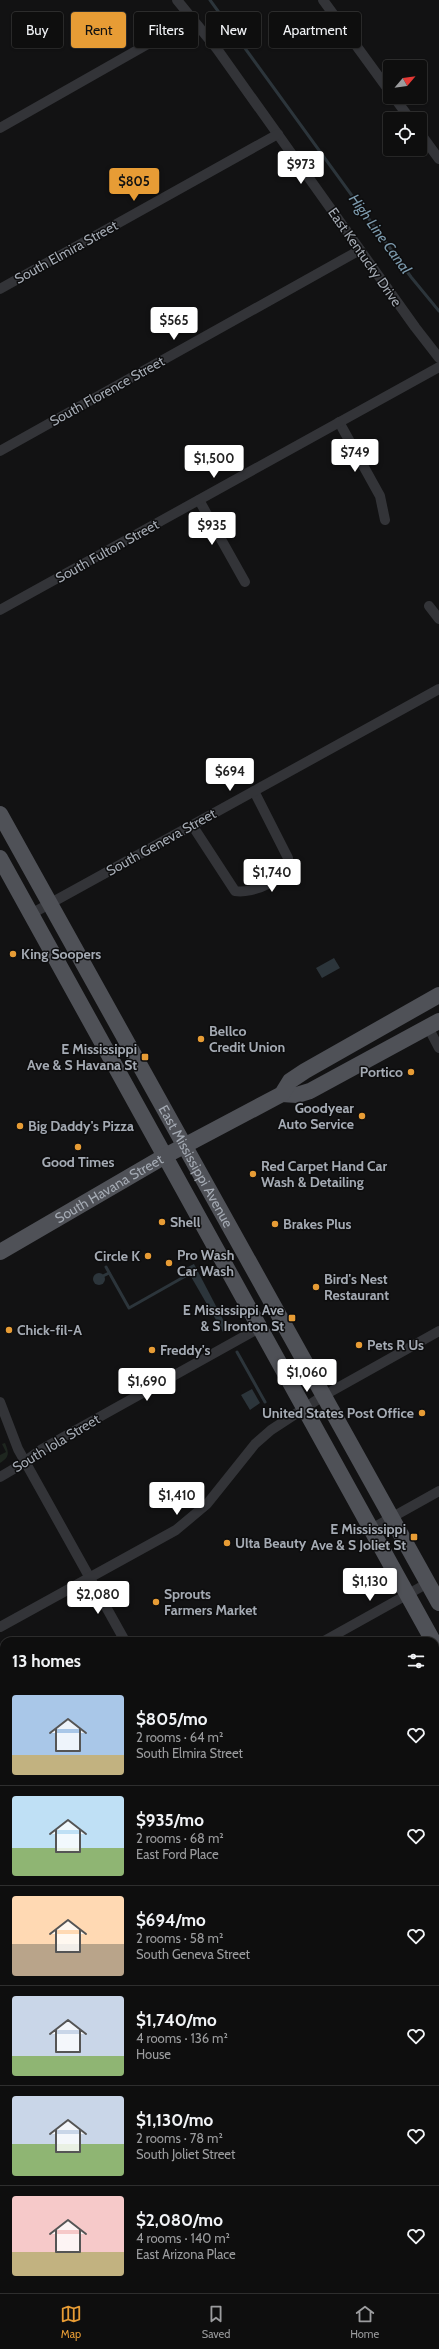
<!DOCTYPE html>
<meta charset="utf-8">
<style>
body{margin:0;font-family:Cabin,sans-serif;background:#171717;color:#f1f3f6;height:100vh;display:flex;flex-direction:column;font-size:15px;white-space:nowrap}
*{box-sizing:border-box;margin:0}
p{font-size:13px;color:#9b9c9e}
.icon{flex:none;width:22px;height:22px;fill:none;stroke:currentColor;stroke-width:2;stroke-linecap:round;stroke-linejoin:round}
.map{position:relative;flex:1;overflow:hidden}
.panel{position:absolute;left:0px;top:1637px;width:439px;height:656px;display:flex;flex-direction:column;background:#0e0e0e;border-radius:12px 12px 0 0;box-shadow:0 1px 3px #0004,0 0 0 1px #2e2e2e}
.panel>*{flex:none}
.top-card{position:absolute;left:12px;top:12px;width:415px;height:36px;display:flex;gap:8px}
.needle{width:26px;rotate:61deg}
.fabs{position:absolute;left:383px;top:60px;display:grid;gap:8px}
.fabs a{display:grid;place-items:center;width:44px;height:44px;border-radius:4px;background:#0e0e0e;box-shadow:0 1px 3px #0004,0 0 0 1px #2e2e2e;font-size:20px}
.price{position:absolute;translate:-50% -34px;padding:0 9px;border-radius:4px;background:#fff;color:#222;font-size:13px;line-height:26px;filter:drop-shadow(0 1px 2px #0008)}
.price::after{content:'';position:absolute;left:50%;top:24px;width:12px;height:9px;margin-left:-6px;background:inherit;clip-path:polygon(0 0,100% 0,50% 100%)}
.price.current{background:#e79c35;color:#111}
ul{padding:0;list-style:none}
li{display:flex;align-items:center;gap:12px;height:100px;padding:0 12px}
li+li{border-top:1px solid #2e2e2e}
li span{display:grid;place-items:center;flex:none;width:112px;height:80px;border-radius:4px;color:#555}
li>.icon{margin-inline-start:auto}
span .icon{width:48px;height:48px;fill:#fffc;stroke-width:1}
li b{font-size:17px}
h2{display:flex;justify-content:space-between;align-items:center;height:48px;padding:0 12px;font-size:17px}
.pill{padding:0 14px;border-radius:4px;background:#0e0e0e;box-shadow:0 1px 3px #0004,0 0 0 1px #2e2e2e;font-size:14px;line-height:36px}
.pill.current{background:#e79c35;color:#111}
.menu{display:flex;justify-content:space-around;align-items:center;height:56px;border-top:1px solid #2e2e2e;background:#0e0e0e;font-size:11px;color:#9b9c9e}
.menu a{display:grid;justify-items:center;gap:2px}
.menu .current{color:#e79c35}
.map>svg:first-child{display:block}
.green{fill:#1e261f}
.water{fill:#2c353b}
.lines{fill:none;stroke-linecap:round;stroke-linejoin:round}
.stream{stroke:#2c353b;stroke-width:3}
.street{stroke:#333438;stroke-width:10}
.primary{stroke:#4f5157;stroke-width:16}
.poi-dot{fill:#e79c35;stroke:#0d0d0e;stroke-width:1.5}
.labels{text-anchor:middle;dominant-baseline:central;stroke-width:3;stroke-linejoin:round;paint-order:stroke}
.street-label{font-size:14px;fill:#a4aab3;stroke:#0d0d0e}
.poi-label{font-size:14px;font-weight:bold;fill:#a4aab3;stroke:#0d0d0e;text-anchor:start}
.water-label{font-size:15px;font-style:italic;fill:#7c9aad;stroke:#0d0d0e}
</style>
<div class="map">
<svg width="439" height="2293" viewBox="0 0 439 2293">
<rect width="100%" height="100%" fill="#121213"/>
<g class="green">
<path d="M 5,1443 C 9,1453 10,1457 0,1463 L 0,1455 L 6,1452 L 2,1444 Z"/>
<polygon points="0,2133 4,2140 4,2214 0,2216"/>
</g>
<g class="water">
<polygon points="334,958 340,968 322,978 316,968"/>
<polygon points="194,1264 228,1329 223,1332 186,1268"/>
<circle cx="99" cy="1279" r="6"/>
<polygon points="252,1389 260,1403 250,1410 241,1395"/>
</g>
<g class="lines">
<g class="stream">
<polyline points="210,0 411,277 439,311"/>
<polyline points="106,1267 129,1308 189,1274"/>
<polyline points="103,1276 109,1273"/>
<polyline points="237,1352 265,1402"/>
<polyline points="435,2137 439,2141"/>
</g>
<g class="street">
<polyline points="177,0 217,49 415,327 439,358"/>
<polyline points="323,0 390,92"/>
<polyline points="394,97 410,119"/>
<polyline points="0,128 192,19"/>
<polyline points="420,133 439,159"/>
<polyline points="0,289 278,134"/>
<polyline points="339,422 380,496 385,520"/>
<polyline points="0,451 360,250"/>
<polyline points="199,500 245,582"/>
<polyline points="429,606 439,619"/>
<polyline points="0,610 439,367"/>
<path d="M 192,825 L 235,891 C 253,894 289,879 288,858 L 254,791"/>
<polyline points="31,914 439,689"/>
<polyline points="428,1027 439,1048"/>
<polyline points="0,1402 18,1449 125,1641"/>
<polyline points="0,1477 17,1467 42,1449 259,1328"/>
<polyline points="371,1529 439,1491"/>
<polyline points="0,1627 176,1530 207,1504 255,1444 271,1430 323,1396 439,1331"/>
<polyline points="324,1641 428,1583"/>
<polyline points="0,1782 4,1780"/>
<polyline points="435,1797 439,1795"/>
<polyline points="435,1978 439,1975"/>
<polyline points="0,2117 4,2124"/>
<polyline points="0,2226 4,2224"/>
<polyline points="96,2289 98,2293"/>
<polyline points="315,2289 317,2293"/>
<polyline points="257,2293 265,2289"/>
</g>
<g class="primary">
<path id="s1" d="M 0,814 L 439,1603"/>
<polyline points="0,858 433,1641"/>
<polyline points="282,1094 297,1095 310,1091 439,1021"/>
<path id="s2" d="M 0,1252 L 165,1156 L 282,1094 L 290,1081 L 305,1071 L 439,995"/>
</g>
</g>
<g class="poi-dot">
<circle cx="13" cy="954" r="4"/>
<circle cx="201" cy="1039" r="4"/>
<rect x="141" y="1053" width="8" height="8" rx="2"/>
<circle cx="411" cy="1072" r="4"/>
<circle cx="362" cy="1116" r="4"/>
<circle cx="20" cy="1126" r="4"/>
<circle cx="78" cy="1147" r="4"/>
<circle cx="253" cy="1174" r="4"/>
<circle cx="162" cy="1222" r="4"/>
<circle cx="275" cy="1224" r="4"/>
<circle cx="148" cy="1256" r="4"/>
<circle cx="169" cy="1263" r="4"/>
<circle cx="316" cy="1287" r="4"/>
<rect x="288" y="1314" width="8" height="8" rx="2"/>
<circle cx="9" cy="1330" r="4"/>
<circle cx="359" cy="1345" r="4"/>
<circle cx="152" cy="1350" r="4"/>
<circle cx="422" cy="1413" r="4"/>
<rect x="410" y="1533" width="8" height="8" rx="2"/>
<circle cx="227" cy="1543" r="4"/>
<circle cx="156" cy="1602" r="4"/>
</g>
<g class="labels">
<g class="street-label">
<text transform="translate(66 252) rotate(-29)">South Elmira Street</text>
<text transform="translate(365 257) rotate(55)">East Kentucky Drive</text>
<text transform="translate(107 391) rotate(-29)">South Florence Street</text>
<text transform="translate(107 551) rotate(-29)">South Fulton Street</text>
<text transform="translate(161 842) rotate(-29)">South Geneva Street</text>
<text stroke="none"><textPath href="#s1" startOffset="403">East Mississippi Avenue</textPath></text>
<text stroke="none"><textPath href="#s2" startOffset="126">South Havana Street</textPath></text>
<text transform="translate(56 1443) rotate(-31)">South Iola Street</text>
</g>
<g class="poi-label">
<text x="21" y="954">King Soopers</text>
<text x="209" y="1031">Bellco<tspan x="209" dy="16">Credit Union</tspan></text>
<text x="137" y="1049" text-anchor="end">E Mississippi<tspan x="137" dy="16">Ave &amp; S Havana St</tspan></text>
<text x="403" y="1072" text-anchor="end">Portico</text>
<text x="354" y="1108" text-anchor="end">Goodyear<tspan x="354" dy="16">Auto Service</tspan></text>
<text x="28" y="1126">Big Daddy's Pizza</text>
<text x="78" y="1162" text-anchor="middle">Good Times</text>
<text x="261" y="1166">Red Carpet Hand Car<tspan x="261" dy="16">Wash &amp; Detailing</tspan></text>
<text x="170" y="1222">Shell</text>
<text x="283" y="1224">Brakes Plus</text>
<text x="177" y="1255">Pro Wash<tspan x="177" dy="16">Car Wash</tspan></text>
<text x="140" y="1256" text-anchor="end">Circle K</text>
<text x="324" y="1279">Bird's Nest<tspan x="324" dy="16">Restaurant</tspan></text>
<text x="284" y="1310" text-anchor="end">E Mississippi Ave<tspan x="284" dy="16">&amp; S Ironton St</tspan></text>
<text x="17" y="1330">Chick-fil-A</text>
<text x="367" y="1345">Pets R Us</text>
<text x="160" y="1350">Freddy's</text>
<text x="414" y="1413" text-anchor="end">United States Post Office</text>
<text x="406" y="1529" text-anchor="end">E Mississippi<tspan x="406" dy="16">Ave &amp; S Joliet St</tspan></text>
<text x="235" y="1543">Ulta Beauty</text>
<text x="164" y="1594">Sprouts<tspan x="164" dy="16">Farmers Market</tspan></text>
</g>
<g class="water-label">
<text transform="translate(380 234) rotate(54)">High Line Canal</text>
</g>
</g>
</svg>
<div class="fabs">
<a><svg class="needle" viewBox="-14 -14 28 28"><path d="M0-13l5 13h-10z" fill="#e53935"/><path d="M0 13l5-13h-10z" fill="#9b9c9e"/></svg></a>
<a><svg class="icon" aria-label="locate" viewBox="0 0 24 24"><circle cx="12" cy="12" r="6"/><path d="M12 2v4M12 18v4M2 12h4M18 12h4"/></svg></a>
</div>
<b class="price" style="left:301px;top:185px">$973</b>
<b class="price current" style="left:134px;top:202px">$805</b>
<b class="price" style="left:174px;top:341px">$565</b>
<b class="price" style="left:355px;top:473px">$749</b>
<b class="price" style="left:214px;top:479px">$1,500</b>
<b class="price" style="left:212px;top:546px">$935</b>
<b class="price" style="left:230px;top:792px">$694</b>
<b class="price" style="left:272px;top:893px">$1,740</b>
<b class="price" style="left:307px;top:1393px">$1,060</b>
<b class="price" style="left:147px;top:1402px">$1,690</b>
<b class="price" style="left:177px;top:1516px">$1,410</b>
<b class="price" style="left:370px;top:1602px">$1,130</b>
<b class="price" style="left:98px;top:1615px">$2,080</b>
<div class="top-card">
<a class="pill">Buy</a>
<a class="pill current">Rent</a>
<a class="pill">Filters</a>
<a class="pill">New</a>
<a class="pill">Apartment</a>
</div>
<section class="panel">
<h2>13 homes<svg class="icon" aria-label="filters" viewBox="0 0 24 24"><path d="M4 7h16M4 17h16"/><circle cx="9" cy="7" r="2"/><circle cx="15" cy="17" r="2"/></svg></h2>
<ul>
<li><span style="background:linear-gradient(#a9c7e8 75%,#c2b280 0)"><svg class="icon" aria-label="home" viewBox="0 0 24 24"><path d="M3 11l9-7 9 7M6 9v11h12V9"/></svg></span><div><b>$805/mo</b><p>2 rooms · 64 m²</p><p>South Elmira Street</p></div><svg class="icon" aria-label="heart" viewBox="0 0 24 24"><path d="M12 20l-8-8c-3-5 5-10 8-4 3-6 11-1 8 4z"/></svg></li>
<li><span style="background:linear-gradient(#bfe0f5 65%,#8fb573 0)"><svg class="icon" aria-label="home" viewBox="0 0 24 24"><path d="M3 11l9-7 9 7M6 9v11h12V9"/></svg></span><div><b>$935/mo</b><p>2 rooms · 68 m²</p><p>East Ford Place</p></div><svg class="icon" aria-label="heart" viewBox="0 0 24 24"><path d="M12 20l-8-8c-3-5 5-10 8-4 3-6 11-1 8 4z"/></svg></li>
<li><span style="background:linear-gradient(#ffd9b3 60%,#b9a48a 0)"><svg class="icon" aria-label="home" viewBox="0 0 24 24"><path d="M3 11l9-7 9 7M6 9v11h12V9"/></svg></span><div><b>$694/mo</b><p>2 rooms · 58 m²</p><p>South Geneva Street</p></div><svg class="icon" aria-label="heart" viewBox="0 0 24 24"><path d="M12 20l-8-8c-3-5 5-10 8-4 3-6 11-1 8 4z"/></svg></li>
<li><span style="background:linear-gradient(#c9d6e8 75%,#8fb573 0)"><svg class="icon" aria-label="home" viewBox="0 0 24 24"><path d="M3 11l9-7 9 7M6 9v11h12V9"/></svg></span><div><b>$1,740/mo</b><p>4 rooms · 136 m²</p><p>House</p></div><svg class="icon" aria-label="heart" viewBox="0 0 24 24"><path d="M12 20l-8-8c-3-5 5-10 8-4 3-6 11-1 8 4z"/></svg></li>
<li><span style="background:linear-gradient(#c9d6e8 60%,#8fb573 0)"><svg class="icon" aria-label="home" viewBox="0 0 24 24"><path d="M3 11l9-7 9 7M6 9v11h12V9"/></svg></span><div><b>$1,130/mo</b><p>2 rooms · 78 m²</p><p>South Joliet Street</p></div><svg class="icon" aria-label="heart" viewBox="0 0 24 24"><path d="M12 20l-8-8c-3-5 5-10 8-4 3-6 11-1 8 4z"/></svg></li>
<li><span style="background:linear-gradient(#f6c9c9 70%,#c2b280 0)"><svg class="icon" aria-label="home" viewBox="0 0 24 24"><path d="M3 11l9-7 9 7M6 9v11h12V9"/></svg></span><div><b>$2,080/mo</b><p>4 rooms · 140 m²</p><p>East Arizona Place</p></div><svg class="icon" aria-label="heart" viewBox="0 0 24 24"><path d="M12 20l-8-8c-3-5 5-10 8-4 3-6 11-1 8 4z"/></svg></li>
</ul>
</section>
</div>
<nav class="menu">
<a class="current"><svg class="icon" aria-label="map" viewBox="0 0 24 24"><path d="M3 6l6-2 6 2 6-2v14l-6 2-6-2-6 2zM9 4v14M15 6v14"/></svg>Map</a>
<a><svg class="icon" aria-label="saved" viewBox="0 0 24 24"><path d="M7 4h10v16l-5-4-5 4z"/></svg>Saved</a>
<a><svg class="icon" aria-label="home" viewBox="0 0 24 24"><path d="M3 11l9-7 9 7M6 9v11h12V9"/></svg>Home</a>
</nav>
